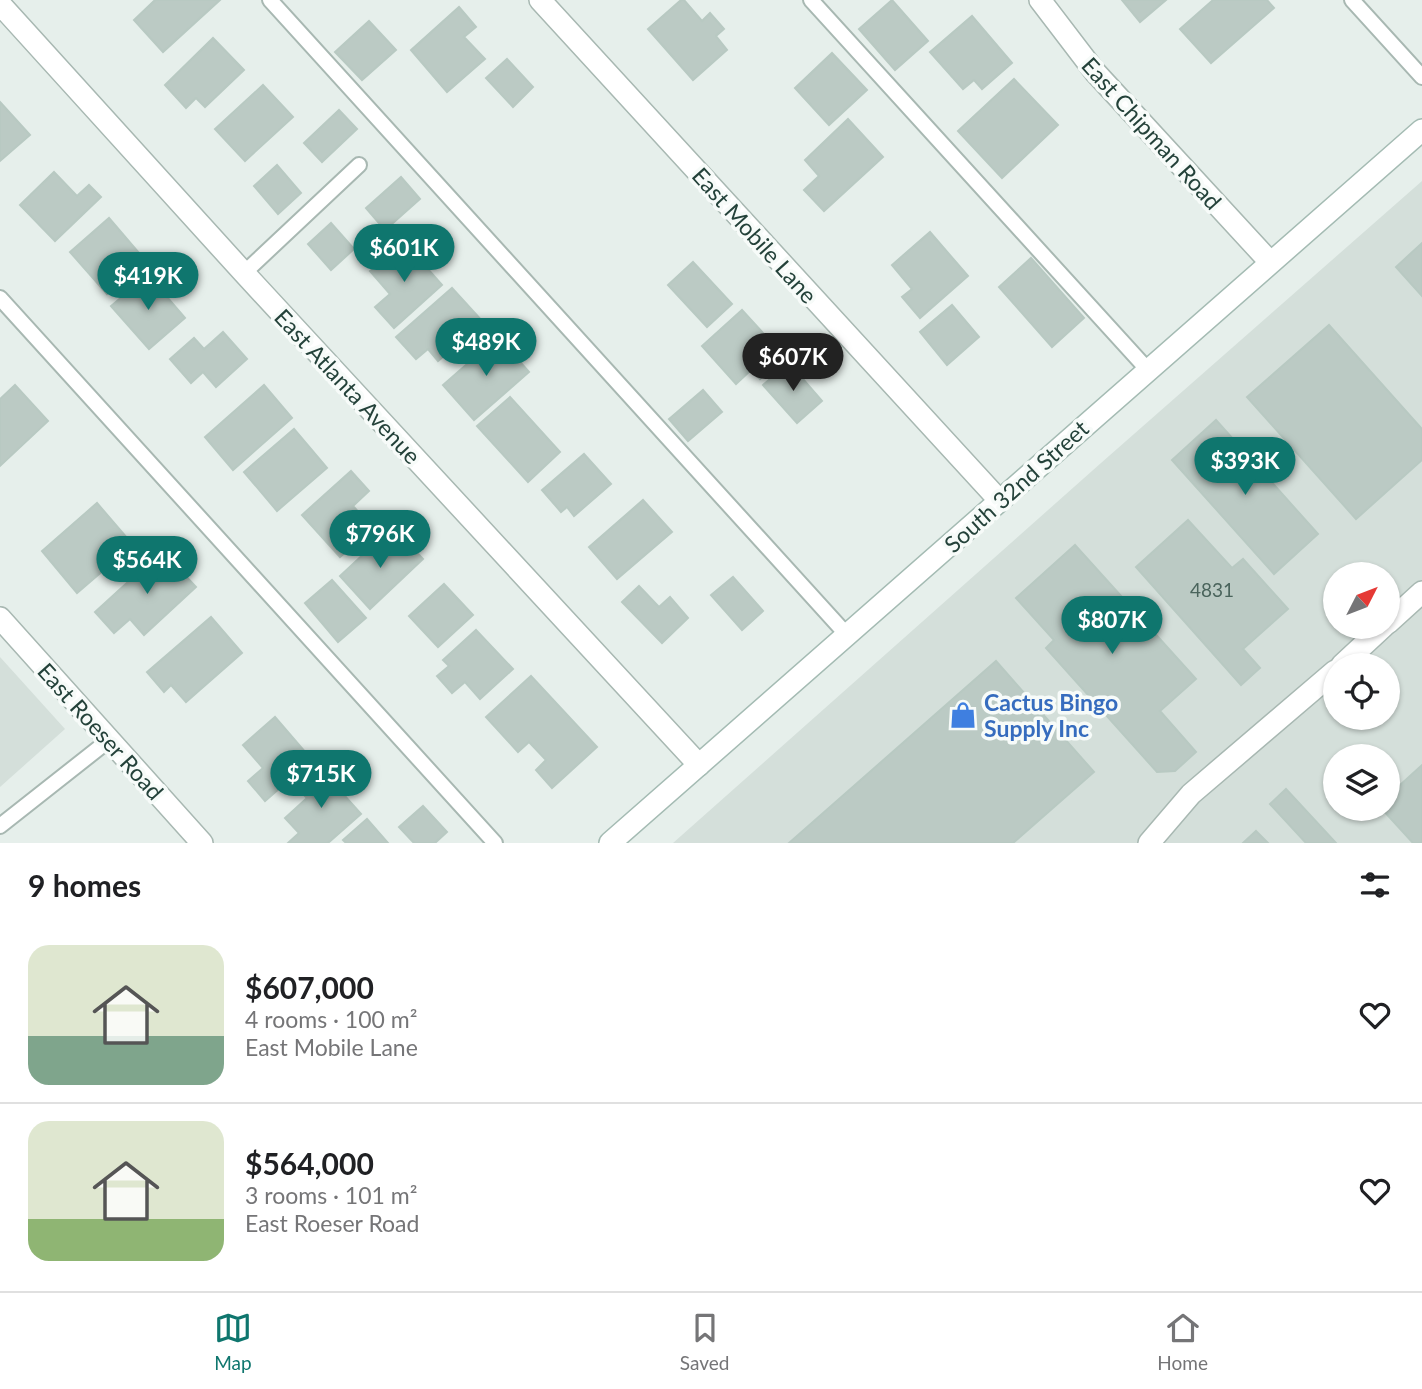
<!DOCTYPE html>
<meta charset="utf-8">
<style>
body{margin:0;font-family:Lato,sans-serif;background:#f2f2f2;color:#202124;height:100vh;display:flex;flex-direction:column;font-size:26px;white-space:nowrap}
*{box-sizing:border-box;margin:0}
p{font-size:23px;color:#757577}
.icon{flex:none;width:38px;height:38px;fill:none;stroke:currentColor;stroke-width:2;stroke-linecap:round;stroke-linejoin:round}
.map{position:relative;height:843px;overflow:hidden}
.drawer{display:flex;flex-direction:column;background:#fff;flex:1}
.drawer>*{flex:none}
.needle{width:46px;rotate:48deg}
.tools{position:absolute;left:1323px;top:562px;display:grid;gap:14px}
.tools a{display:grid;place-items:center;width:77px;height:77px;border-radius:50%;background:#fff;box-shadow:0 2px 5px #0004;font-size:35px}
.price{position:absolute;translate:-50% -60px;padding:0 16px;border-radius:24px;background:#0f766e;color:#fff;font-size:23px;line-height:46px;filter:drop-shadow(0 2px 4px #0008)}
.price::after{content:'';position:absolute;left:50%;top:42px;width:21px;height:16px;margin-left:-10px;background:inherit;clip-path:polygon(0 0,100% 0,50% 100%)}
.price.selected{background:#222;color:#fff}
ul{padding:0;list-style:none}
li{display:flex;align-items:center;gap:21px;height:175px;padding:0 28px}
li+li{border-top:2px solid #e0e0e0}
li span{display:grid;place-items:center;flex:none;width:196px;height:140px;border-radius:21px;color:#555}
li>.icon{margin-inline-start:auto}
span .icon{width:84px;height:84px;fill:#fffc;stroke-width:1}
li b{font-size:30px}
h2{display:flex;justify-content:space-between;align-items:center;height:84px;padding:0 28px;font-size:30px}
.tabs{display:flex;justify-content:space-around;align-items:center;height:98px;border-top:2px solid #e0e0e0;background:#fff;font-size:19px;color:#757577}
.tabs a{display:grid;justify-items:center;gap:4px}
.tabs .selected{color:#0f766e}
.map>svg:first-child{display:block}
.built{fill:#d4dfda;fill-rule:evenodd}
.building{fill:#bbcac4;stroke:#b8c9c2;stroke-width:2}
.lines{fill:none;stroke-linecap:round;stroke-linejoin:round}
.service-casing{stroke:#a8b8b2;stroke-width:18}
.minor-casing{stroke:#a8b8b2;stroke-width:24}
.tertiary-casing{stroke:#a8b8b2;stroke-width:24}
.secondary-casing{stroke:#a4bbb3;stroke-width:24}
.service{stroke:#fff;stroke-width:14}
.minor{stroke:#fff;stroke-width:21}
.tertiary{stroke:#fff;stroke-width:21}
.secondary{stroke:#fff;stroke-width:21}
.labels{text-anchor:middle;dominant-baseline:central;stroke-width:7;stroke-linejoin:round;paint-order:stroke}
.number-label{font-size:19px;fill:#4a645c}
.street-label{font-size:23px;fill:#24423a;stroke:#f7fbf9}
.shop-label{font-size:23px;font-weight:bold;fill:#366cbe;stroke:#f7fbf9;text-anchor:start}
</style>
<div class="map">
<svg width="1422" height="843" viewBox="0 0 1422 843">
<rect width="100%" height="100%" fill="#e6efeb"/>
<g class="built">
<path d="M 1422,181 L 1422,843 L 673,843 L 1101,463 ZM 1335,574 L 1388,574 L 1388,626 L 1335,626 ZM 1335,665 L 1388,665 L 1388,718 L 1335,718 ZM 1335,756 L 1388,756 L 1388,808 L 1335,808 Z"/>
<polygon points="0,657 65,729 0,787"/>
</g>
<g class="building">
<polygon points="155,0 220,0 163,52 134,20"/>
<polygon points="681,0 684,0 702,21 710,13 724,29 716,36 727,50 693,80 648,29"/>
<polygon points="892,0 928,41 895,70 859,29"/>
<polygon points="1122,0 1166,0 1140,22"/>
<polygon points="1213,0 1267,0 1274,8 1211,63 1180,29"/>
<polygon points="459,7 476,27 464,37 485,59 447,92 411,50"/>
<polygon points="972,16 1012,63 982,89 974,80 963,89 930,52"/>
<polygon points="369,21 396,50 362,80 335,52"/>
<polygon points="213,38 244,70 205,107 196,98 186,108 165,85"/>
<polygon points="832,53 867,90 829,125 795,88"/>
<polygon points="507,59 533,87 513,107 486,78"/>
<polygon points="1014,79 1058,125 1002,178 958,131"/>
<polygon points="263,85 293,117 245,161 215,129"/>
<polygon points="0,102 30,135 0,161"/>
<polygon points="339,110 357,129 322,162 304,143"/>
<polygon points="848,119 883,157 824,211 804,190 819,176 805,160"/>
<polygon points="277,165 301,193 278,214 254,186"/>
<polygon points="54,172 77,196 89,185 101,197 55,241 20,205"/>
<polygon points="401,177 420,199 385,230 366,208"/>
<polygon points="109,218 145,260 107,294 70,252"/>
<polygon points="331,223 354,249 331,270 308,244"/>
<polygon points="930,232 968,276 920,318 902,297 912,289 892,265"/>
<polygon points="404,242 442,285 394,328 375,307 390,294 370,271"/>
<polygon points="1422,243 1422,296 1396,267"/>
<polygon points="1031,258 1084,318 1052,347 999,287"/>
<polygon points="693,262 732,304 707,327 668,285"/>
<polygon points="148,275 185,318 149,349 111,306"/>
<polygon points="452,288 483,322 438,361 428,349 416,359 396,337"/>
<polygon points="952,305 979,337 947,365 920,332"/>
<polygon points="742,310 784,356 760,379 751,370 736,384 702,346"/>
<polygon points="1329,325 1422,429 1422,460 1356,519 1247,397"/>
<polygon points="223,332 247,359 216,387 203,372 191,383 170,359 194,338 204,349"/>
<polygon points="498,337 529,372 474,420 443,385"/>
<polygon points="789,363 822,401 797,423 763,385"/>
<polygon points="15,385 48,421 0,466 0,399"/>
<polygon points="264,385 292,418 233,470 205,437"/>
<polygon points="703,390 722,412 688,441 669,419"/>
<polygon points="510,397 560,452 528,482 477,426"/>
<polygon points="1216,420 1318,534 1274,574 1172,460"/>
<polygon points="294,429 327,468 277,511 244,472"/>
<polygon points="584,454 611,484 574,516 567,507 561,512 542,490"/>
<polygon points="351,471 369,491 353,506 373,528 340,557 302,515"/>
<polygon points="643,500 672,532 617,579 589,547"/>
<polygon points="97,503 133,545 77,593 42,551"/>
<polygon points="1188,520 1232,568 1243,559 1288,609 1243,649 1260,668 1241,685 1136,567"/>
<polygon points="382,537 393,550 404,539 423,559 370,609 340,576"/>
<polygon points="1075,545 1196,679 1160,711 1196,752 1175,771 1157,772 1046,648 1054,640 1016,598"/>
<polygon points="162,551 196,587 144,635 130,619 114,633 95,612"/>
<polygon points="733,577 763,611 742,630 711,595"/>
<polygon points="332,580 366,618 338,642 305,603"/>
<polygon points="444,584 473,615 438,647 409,616"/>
<polygon points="639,586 659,607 670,597 688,618 662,643 622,602"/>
<polygon points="211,617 242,653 186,702 171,685 164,692 147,672"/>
<polygon points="476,630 513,669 480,699 465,682 452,693 437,676 449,666 443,660"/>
<polygon points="996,661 1094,772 1013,843 789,843"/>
<polygon points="531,676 597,747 552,788 536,770 546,760 529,742 518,752 486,717"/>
<polygon points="275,717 312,760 265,801 248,781 263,768 243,745"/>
<polygon points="1422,765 1422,843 1413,843 1381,808 1388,808 1388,796"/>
<polygon points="318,766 361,814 328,843 288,843 299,833 285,818 307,798 295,786"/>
<polygon points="1286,789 1336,843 1306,843 1270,804"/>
<polygon points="423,806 447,832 435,843 414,843 399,827"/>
<polygon points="367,819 388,843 346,843 343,840"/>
<polygon points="1256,831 1268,843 1243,843"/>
</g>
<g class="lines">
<defs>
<g id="service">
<polyline points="270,0 847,635"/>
<polyline points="811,0 1147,369"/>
<polyline points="1352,0 1422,77"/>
<polyline points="244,273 359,165"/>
<polyline points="0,298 495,843"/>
<polyline points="0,826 109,740"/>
</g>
<g id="minor">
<polyline points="540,0 999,500"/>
<polyline points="1040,0 1095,72 1270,262"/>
<polyline points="0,4 244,273 699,765"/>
<polyline points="1388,623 1422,592"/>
<polyline points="1342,665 1384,626"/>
<polyline points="1149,843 1191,794 1335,671"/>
</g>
<polyline id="tertiary" points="0,618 202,843"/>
<polyline id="secondary" points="610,843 1422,130"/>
</defs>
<use href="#service" class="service-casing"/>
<use href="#minor" class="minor-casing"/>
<use href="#tertiary" class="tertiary-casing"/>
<use href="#secondary" class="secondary-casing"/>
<use href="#service" class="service"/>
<use href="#minor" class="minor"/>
<use href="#tertiary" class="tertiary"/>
<use href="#secondary" class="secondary"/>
</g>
<defs>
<symbol id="shop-bare" viewBox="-9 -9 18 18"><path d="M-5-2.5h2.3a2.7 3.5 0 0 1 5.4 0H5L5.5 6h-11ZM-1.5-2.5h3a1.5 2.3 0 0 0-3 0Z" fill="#3f7fe0" stroke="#f7fbf9" stroke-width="2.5" paint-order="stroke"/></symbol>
</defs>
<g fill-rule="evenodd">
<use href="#shop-bare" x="944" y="696" width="38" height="38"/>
</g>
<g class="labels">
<g class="number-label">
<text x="1212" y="589">4831</text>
</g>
<g class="street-label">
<text transform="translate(1152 133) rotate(48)">East Chipman Road</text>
<text transform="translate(755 235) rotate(48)">East Mobile Lane</text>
<text transform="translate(348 386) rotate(47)">East Atlanta Avenue</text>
<text transform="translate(1016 486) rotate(-42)">South 32nd Street</text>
<text transform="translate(101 731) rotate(48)">East Roeser Road</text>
</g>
<g class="shop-label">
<text x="984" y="702">Cactus Bingo<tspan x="984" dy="26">Supply Inc</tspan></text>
</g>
</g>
</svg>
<div class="tools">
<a><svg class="needle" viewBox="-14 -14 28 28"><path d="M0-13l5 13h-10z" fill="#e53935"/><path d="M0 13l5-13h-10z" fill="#757577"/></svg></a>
<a><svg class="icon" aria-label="locate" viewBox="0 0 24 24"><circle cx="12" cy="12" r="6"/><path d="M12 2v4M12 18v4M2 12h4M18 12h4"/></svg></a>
<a><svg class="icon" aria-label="layers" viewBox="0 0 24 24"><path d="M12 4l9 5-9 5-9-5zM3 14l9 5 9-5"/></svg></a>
</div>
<b class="price" style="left:404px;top:284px">$601K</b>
<b class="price" style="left:148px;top:312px">$419K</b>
<b class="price" style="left:486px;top:378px">$489K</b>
<b class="price selected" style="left:793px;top:393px">$607K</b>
<b class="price" style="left:1245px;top:497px">$393K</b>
<b class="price" style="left:380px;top:570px">$796K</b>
<b class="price" style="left:147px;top:596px">$564K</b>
<b class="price" style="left:1112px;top:656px">$807K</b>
<b class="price" style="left:321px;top:810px">$715K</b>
</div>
<section class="drawer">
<h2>9 homes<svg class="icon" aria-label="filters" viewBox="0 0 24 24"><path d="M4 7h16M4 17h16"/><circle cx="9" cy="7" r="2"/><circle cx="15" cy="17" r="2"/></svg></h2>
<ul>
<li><span style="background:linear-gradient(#dfe7d0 65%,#7fa58c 0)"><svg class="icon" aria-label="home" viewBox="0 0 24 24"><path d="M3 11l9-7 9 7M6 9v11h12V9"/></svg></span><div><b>$607,000</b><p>4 rooms · 100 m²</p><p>East Mobile Lane</p></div><svg class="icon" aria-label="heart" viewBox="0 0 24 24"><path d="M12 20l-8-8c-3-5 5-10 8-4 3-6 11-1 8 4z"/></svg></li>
<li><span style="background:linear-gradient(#dfe7d0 70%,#8fb573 0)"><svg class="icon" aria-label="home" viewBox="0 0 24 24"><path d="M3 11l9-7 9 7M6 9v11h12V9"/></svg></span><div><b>$564,000</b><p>3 rooms · 101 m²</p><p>East Roeser Road</p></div><svg class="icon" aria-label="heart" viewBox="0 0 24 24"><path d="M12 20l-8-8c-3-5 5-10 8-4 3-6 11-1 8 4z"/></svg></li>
</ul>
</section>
<nav class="tabs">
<a class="selected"><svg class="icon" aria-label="map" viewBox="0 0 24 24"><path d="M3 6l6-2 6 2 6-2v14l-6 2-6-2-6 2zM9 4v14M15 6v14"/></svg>Map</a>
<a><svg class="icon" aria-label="saved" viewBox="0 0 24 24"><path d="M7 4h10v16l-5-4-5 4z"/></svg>Saved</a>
<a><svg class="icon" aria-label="home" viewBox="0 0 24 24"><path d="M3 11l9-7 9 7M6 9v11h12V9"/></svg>Home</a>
</nav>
